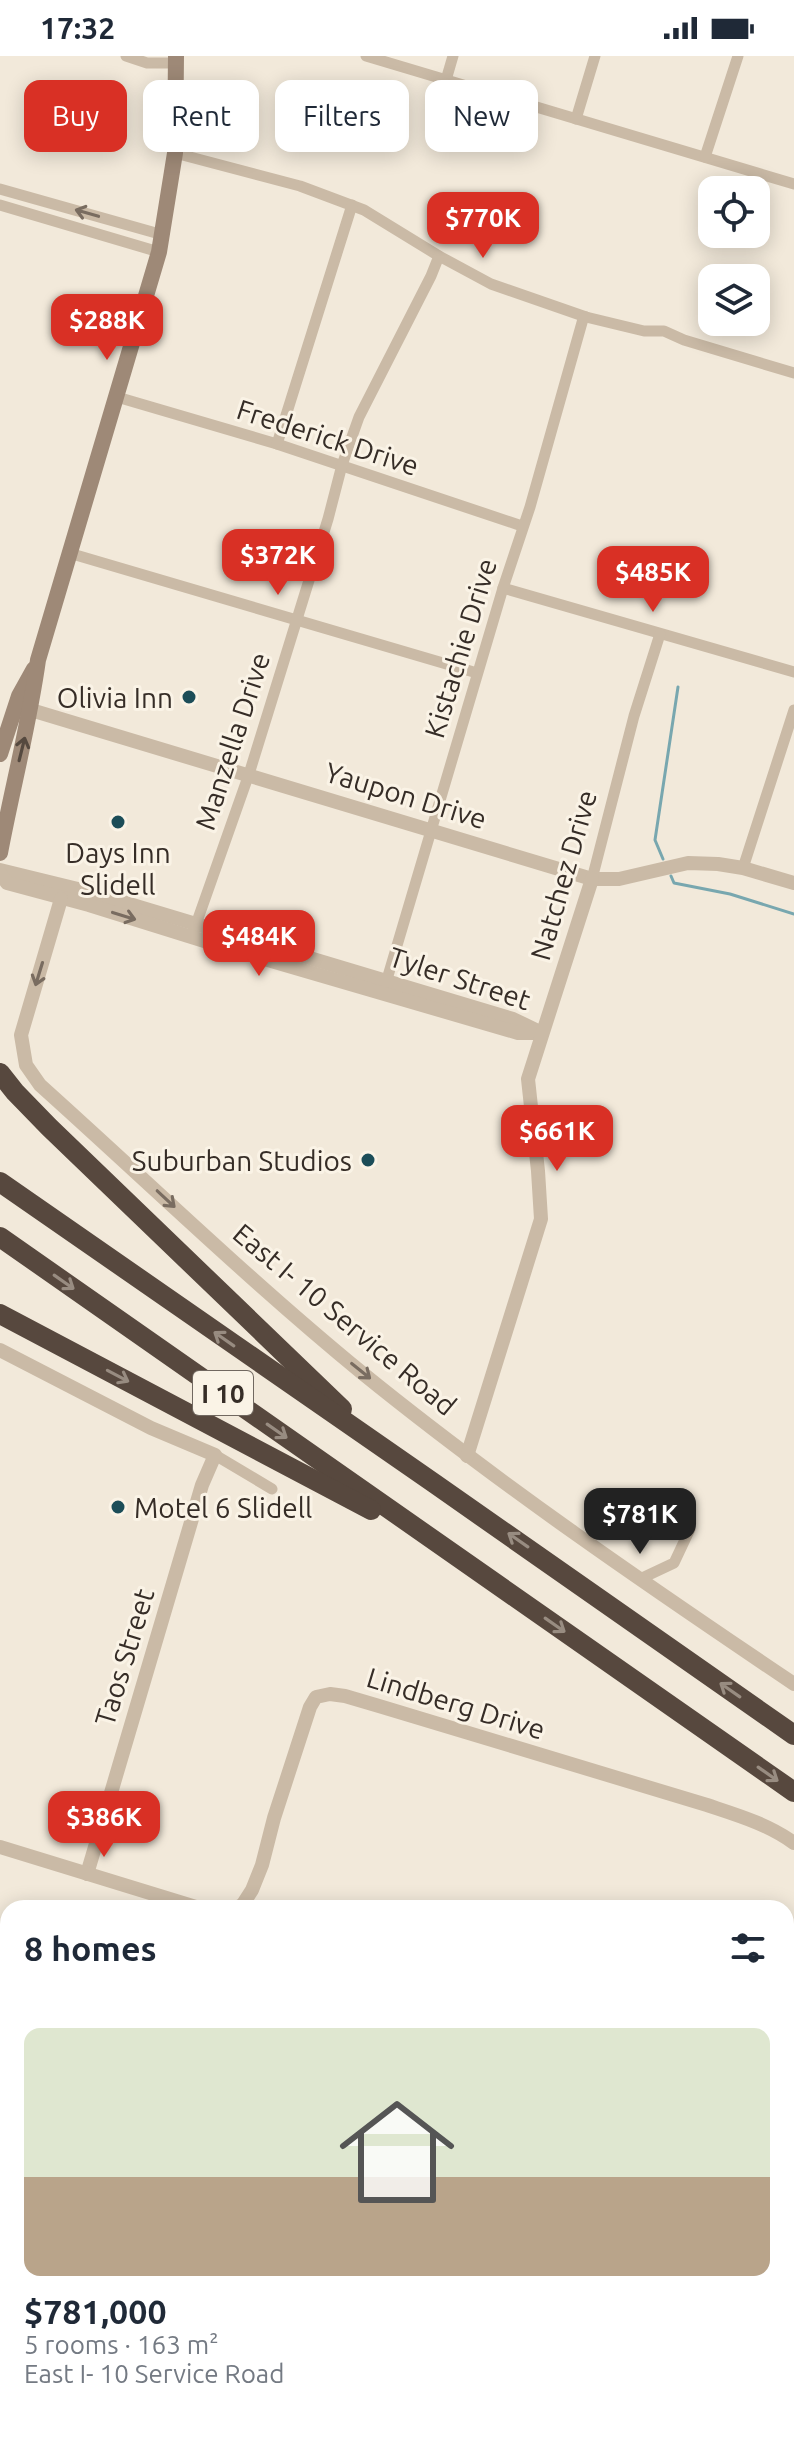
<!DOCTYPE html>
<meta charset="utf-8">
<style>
body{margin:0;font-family:Ubuntu,sans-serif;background:#f2f2f3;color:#1f2937;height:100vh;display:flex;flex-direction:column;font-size:30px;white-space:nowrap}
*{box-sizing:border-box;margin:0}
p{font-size:26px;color:#747a83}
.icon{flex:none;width:44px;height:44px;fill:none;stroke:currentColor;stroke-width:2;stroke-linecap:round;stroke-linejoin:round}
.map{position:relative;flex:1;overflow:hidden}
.details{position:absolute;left:0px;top:1844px;width:794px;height:538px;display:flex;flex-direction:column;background:#fff;border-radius:24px 24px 0 0;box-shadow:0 4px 20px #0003}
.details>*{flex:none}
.top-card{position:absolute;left:24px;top:24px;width:746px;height:72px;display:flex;gap:16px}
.controls{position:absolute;left:698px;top:120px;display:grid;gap:16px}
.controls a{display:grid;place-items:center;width:72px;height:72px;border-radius:16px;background:#fff;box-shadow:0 4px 20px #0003;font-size:40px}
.price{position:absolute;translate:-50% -68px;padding:0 18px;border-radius:16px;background:#d93025;color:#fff;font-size:26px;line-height:52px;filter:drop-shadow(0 2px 4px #0008)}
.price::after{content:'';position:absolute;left:50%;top:48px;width:24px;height:18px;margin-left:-12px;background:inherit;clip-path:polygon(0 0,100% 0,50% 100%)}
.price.active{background:#222;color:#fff}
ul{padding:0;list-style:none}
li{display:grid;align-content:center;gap:16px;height:424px;padding:0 24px}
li+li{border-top:2px solid #e0e1e3}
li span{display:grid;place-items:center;height:248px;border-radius:16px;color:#555}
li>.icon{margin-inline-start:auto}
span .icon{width:144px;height:144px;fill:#fffc;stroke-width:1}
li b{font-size:34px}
h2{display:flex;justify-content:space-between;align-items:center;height:96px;padding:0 24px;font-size:34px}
.pill{padding:0 28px;border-radius:16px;background:#fff;box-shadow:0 4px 20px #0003;font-size:28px;line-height:72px}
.pill.active{background:#d93025;color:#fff}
.status{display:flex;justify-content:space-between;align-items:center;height:56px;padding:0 40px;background:#fff;direction:ltr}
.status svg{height:22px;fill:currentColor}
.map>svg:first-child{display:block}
.water{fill:url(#water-waves)}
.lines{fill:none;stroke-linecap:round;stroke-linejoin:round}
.stream{stroke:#78a7af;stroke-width:3}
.minor{stroke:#cabaa6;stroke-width:11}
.tertiary{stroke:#cabaa6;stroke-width:14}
.secondary{stroke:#9e8977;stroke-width:16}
.motorway{stroke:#57483e;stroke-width:20}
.oneway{stroke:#796c60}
.oneway2{stroke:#55493f}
.oneway3{stroke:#988c81}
.poi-dot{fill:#1c4d58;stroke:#faf3e6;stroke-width:3}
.labels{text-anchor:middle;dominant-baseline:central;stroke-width:6;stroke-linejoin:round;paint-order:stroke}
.shield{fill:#faf3e6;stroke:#716860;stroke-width:2}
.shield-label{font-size:26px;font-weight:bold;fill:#362d27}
.street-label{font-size:28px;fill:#362d27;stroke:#faf3e6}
.poi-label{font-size:28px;fill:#362d27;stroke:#faf3e6;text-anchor:end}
</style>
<div class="status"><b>17:32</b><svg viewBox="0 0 49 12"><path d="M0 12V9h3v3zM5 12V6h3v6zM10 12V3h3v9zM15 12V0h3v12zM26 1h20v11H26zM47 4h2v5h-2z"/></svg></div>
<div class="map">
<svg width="794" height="2381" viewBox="0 0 794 2381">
<defs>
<pattern id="water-waves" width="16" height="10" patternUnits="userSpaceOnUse" patternTransform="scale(2)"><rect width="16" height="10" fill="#78a7af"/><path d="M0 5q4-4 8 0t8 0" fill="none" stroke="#63888e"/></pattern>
</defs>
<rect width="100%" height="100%" fill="#f2e9da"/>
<g class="water">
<polygon points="786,2092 794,2095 794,2346 786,2370"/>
<polygon points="347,2374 785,2374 782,2381 345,2381"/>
</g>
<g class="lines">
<g class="stream">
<polyline points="663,803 655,784 678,631"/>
<polyline points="671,820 674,827 730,838 794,858"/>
</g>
<g class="minor">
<polyline points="126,0 147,7 176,7"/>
<polyline points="366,0 794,128"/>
<polyline points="446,24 453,0"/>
<polyline points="576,63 595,0"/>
<polyline points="175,97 300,130 364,154 439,200 491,228 586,261 644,275 664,275 684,284 794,317"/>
<polyline points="705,101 738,0"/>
<polyline points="0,133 163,179"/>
<polyline points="0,149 159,196"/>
<polyline points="117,341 277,388 522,470"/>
<polyline points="277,388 352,149"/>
<polyline points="69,497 477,617"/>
<polyline points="503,532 794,616"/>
<polyline points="743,812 794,654"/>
<polyline points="592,823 634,660 660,578"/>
<polyline points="194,874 249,718 328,463 342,409 359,361 431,220 439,200"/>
<polyline points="385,930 503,532 530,451 583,263 586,261"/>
<polyline points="215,1399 272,1433"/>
<polyline points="640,1523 674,1507 690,1473"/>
<polyline points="0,2137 8,2140"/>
<polyline points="198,2381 202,2374"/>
</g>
<g class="tertiary">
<polyline points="21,659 31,654 592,823 619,823 688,807 718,808 743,812 794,827"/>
<polyline points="0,814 86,835 513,963 538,975"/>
<polyline points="0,817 7,827 89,849 230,893 518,977 542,977"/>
<path d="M 61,843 L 21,979 L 26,1009 L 40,1029 C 147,1125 250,1225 361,1316 C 499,1428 647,1529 794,1628"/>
<polyline points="0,1294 151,1372 215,1399 202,1429 87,1818"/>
<polyline points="467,1400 541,1163 538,1115 528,1023 592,823"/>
<polyline points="0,1791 199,1852"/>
<path d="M 237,1852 L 243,1848 L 252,1834 L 262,1809 L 274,1762 L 310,1651 L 316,1641 L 330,1638 L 345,1640 L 379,1650 L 707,1749 C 737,1759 768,1768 794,1787"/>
</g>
<g class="secondary">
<polyline points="0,698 19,640 34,613"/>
<path d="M 0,797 C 12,733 29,669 38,604 L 159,196 L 175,97 L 176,0"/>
</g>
<g class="motorway">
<polyline points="0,1017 15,1036 49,1071 342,1353"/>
<path d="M 0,1126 C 264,1310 531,1493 794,1679"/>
<polyline points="0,1181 794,1736"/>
<polyline points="0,1258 371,1454"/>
</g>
</g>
<defs><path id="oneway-shaft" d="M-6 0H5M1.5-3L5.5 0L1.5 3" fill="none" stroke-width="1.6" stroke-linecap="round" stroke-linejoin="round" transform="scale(2)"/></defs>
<g class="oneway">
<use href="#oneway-shaft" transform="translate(87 157) rotate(-164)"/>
<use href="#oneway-shaft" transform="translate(124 860) rotate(17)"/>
<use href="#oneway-shaft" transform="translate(39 918) rotate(107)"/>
<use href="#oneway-shaft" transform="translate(166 1143) rotate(43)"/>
<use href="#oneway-shaft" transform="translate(361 1315) rotate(39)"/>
</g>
<use class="oneway2" href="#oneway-shaft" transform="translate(22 693) rotate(-76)"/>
<g class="oneway3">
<use href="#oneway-shaft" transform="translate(64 1226) rotate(35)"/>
<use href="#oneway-shaft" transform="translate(224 1283) rotate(-145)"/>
<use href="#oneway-shaft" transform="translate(118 1320) rotate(28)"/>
<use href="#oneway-shaft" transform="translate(277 1375) rotate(35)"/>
<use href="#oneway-shaft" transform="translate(518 1484) rotate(-145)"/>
<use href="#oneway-shaft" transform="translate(555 1569) rotate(35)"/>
<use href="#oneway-shaft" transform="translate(730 1634) rotate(-145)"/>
<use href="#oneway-shaft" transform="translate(768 1718) rotate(35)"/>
</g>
<g class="poi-dot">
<circle cx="189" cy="641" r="8"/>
<circle cx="118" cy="766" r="8"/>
<circle cx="368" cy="1104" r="8"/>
<circle cx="118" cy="1451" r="8"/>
</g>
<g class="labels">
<rect class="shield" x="193" y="1315" width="60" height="44" rx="6"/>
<g class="shield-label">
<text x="223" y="1337">I 10</text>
</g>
<g class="street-label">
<text transform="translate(328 381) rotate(18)">Frederick Drive</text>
<text transform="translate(460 592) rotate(-73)">Kistachie Drive</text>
<text transform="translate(232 685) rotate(-72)">Manzella Drive</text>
<text transform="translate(406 739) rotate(17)">Yaupon Drive</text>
<text transform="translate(563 819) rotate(-74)">Natchez Drive</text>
<text transform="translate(460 922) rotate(18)">Tyler Street</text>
<text transform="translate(345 1263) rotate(40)">East I- 10 Service Road</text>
<text transform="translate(124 1601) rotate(-73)">Taos Street</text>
<text transform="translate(456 1647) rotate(17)">Lindberg Drive</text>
</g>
<g class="poi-label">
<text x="173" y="641">Olivia Inn</text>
<text x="118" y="796" text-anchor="middle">Days Inn<tspan x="118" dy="32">Slidell</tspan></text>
<text x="352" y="1104">Suburban Studios</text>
<text x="134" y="1451" text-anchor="start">Motel 6 Slidell</text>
</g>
</g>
</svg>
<div class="controls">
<a><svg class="icon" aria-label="locate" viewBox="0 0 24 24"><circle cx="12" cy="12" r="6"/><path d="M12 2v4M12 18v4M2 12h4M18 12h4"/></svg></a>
<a><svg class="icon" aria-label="layers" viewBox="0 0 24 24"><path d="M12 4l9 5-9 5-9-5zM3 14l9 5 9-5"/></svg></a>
</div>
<b class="price" style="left:483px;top:204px">$770K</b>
<b class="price" style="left:107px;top:306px">$288K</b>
<b class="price" style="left:278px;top:541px">$372K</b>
<b class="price" style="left:653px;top:558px">$485K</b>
<b class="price" style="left:259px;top:922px">$484K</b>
<b class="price" style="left:557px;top:1117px">$661K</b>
<b class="price active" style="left:640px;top:1500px">$781K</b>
<b class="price" style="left:104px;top:1803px">$386K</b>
<div class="top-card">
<a class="pill active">Buy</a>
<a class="pill">Rent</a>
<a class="pill">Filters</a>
<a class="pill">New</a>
</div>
<section class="details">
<h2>8 homes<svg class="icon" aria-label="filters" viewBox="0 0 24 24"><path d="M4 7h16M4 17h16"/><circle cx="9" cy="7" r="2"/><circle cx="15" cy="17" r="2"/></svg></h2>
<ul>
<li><span style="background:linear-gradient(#dfe7d0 60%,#b9a48a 0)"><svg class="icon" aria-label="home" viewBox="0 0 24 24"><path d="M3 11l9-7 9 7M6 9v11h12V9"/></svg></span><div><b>$781,000</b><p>5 rooms · 163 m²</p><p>East I- 10 Service Road</p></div></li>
</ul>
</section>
</div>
